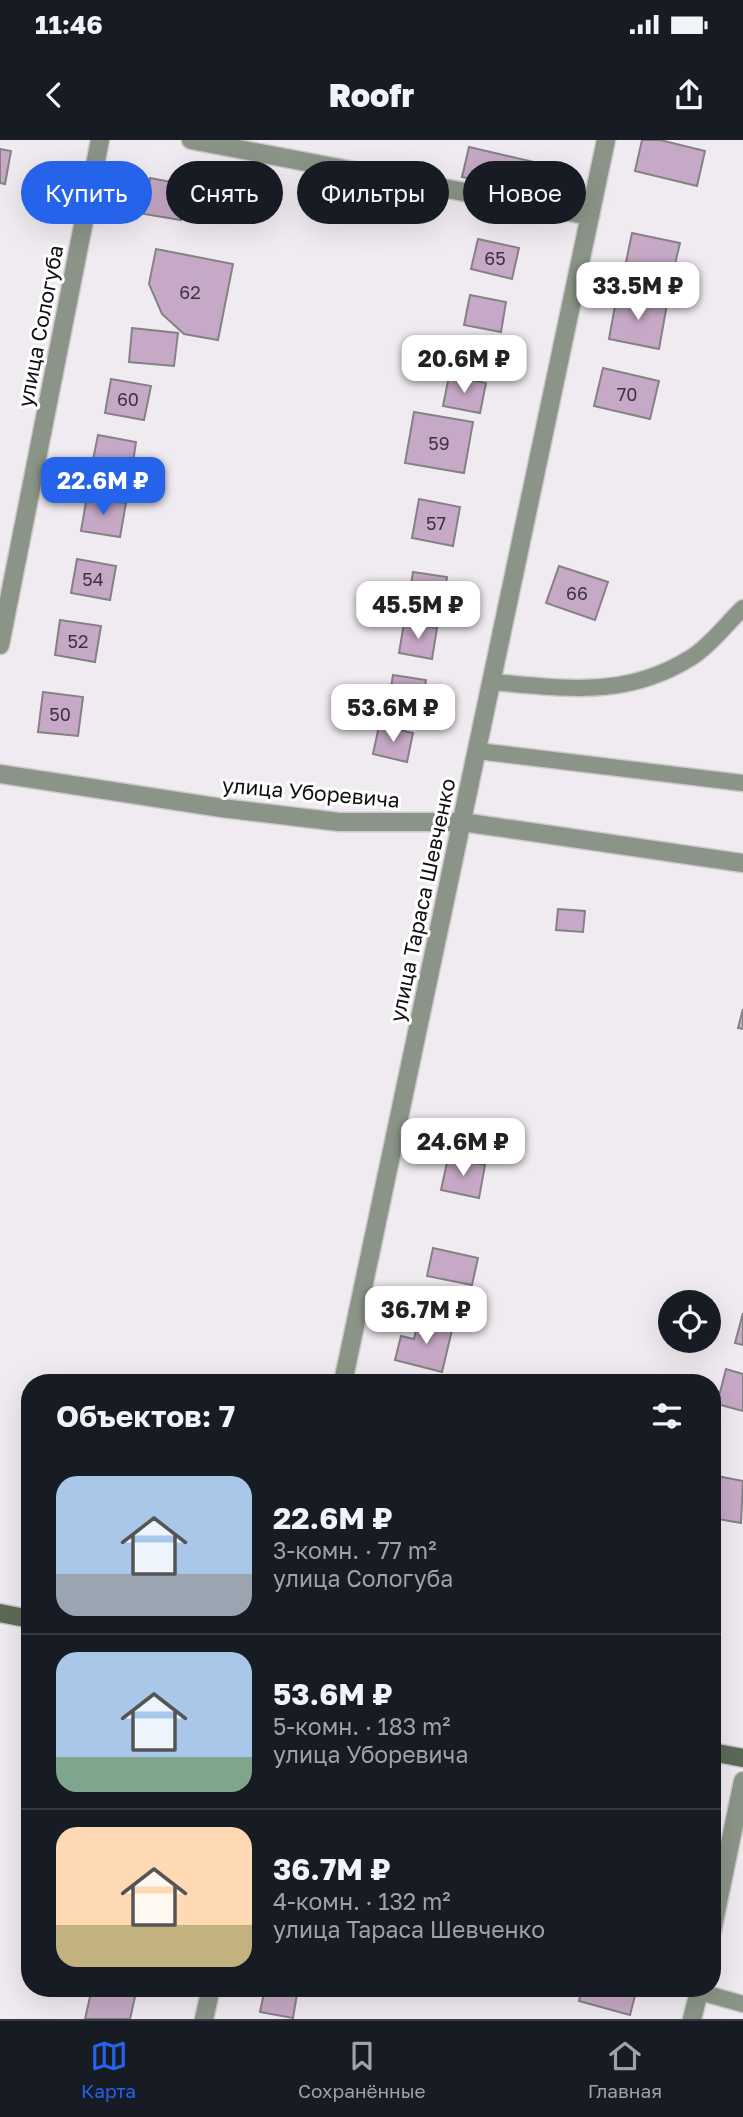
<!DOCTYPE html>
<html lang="ru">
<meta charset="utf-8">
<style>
body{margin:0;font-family:"Golos Text",sans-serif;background:#20242c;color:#f1f3f6;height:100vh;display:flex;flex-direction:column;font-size:26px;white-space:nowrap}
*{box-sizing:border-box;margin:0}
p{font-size:23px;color:#9ea1a6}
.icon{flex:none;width:38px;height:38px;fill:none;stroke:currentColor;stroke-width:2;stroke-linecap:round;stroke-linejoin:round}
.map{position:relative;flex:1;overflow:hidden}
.details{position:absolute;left:21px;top:1234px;width:700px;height:623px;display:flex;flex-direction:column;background:#171b24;border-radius:28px;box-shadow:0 7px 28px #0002}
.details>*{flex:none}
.top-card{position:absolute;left:21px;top:21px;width:702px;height:63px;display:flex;gap:14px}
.buttons{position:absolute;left:658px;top:1150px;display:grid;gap:14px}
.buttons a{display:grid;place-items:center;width:63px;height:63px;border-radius:50%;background:#171b24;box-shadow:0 7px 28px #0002;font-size:35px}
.price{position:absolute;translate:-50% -60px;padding:0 16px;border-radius:14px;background:#fff;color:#222;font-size:23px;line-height:46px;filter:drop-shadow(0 2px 4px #0008)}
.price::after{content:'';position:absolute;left:50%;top:42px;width:21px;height:16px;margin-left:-10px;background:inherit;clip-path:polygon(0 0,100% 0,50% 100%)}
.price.selected{background:#2563eb;color:#fff}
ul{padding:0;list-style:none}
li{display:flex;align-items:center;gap:21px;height:175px;padding:0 35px}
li+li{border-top:2px solid #363941}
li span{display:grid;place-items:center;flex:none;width:196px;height:140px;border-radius:21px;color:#555}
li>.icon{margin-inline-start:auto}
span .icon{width:84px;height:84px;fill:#fffc;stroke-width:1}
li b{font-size:30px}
h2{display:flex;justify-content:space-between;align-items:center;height:84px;padding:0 35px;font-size:30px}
.tag{padding:0 24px;border-radius:32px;background:#171b24;box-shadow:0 7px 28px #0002;font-size:24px;line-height:63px}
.tag.selected{background:#2563eb;color:#fff}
.status{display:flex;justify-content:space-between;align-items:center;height:49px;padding:0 35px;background:#171b24;direction:ltr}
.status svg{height:19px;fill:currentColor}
header{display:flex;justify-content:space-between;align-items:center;height:91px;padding:0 35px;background:#171b24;font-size:32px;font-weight:800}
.tabs{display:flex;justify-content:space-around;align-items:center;height:98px;border-top:2px solid #363941;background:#171b24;font-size:19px;color:#9ea1a6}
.tabs a{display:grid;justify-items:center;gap:4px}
.tabs .selected{color:#2563eb}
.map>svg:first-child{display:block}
.building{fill:#c6a9c6;stroke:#858185;stroke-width:2}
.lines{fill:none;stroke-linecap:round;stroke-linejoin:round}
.lane-casing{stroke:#ccc8cc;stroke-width:19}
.street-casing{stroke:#ccc8cc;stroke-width:21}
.secondary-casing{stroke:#ccc8cc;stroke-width:21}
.lane{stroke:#8a9587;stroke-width:16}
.street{stroke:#8a9587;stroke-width:18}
.secondary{stroke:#5c6b57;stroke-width:18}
.labels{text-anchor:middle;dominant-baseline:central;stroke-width:6;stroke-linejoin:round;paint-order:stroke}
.number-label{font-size:18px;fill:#3e363e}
.street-label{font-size:21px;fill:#111011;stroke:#fff}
</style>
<div class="status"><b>11:46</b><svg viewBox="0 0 49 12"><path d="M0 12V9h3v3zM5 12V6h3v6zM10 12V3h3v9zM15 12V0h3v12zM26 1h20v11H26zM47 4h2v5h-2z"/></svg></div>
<header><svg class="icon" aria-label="back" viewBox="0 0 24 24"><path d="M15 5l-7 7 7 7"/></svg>Roofr<svg class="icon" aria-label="share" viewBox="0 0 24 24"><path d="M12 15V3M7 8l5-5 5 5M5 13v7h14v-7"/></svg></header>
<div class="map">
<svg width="743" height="1879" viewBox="0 0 743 1879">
<rect width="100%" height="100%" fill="#f0ebf0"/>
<g class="building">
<polygon points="642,0 660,0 705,11 697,46 635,31"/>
<polygon points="469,7 534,22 527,51 462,37"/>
<polygon points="0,9 11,11 5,44 0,43"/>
<polygon points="150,38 187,45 181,80 144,74"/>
<polygon points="632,93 680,103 672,137 625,127"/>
<polygon points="478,99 519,108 512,139 471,129"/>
<polygon points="156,109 233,124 218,200 184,194 162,174 149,144"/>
<polygon points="470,155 506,162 501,192 464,185"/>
<polygon points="617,155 667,164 659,209 609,199"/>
<polygon points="132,188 178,193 174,226 129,222"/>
<polygon points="603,228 659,241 650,279 594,266"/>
<polygon points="449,236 486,243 480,273 443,266"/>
<polygon points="111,239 151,246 144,280 105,273"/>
<polygon points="414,272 473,282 464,333 405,323"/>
<polygon points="98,295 136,302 131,336 91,330"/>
<polygon points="87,356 126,363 120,397 81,391"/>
<polygon points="419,359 460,367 453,406 412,398"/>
<polygon points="77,419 116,426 110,460 71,453"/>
<polygon points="559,426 608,442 595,480 546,463"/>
<polygon points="413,432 447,437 442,468 408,463"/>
<polygon points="60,480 101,486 95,522 55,515"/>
<polygon points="404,483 437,488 432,519 399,513"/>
<polygon points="393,535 426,540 421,571 388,566"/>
<polygon points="43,552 83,557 78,596 38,592"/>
<polygon points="379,586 413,593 407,622 373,614"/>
<polygon points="558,769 585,771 583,792 556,790"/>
<polygon points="743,869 743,889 738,888"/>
<polygon points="448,1018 485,1025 479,1058 441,1050"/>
<polygon points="433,1108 478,1118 472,1145 427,1136"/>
<polygon points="743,1173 743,1205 735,1203"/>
<polygon points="419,1178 453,1186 442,1232 395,1220 401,1196 414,1199"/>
<polygon points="726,1229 743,1234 743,1271 717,1264"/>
<polygon points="712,1335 743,1341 741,1383 712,1378"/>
<polygon points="712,1429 720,1430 712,1489"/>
<polygon points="92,1848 137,1848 130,1879 85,1879"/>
<polygon points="265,1848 298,1848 293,1878 260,1872"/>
<polygon points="582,1848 637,1848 630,1875 579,1861"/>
</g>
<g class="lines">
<defs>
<g id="lane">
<path d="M 492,542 C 565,548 626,559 692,517 C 711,505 727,483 743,468"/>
<polyline points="478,611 743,643"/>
<polyline points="700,1852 743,1864"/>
</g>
<g id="street">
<polyline points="191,0 590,76"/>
<polyline points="0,505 100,0"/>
<polyline points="0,634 222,668 339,682 462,682 743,723"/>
<polyline points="343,1242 606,0"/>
<polyline points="712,1791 743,1641"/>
<polyline points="204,1879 211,1848"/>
<polyline points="692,1879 700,1848"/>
</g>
<g id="secondary">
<polyline points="0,1473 30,1479"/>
<polyline points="712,1612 743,1618"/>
</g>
</defs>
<use href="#lane" class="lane-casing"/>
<use href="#street" class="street-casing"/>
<use href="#secondary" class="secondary-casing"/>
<use href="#lane" class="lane"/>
<use href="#street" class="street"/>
<use href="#secondary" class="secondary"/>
</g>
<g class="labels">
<g class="number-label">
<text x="495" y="118">65</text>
<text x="190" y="152">62</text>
<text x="627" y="254">70</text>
<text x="128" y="259">60</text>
<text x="439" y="303">59</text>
<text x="436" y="383">57</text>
<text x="93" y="439">54</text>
<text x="577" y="453">66</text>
<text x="78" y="501">52</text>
<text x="60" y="574">50</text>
</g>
<g class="street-label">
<text transform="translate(40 186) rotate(-79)">улица Сологуба</text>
<text transform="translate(311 652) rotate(5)">улица Уборевича</text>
<text transform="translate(422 760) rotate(-78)">улица Тараса Шевченко</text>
</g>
</g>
</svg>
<div class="buttons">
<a><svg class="icon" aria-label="locate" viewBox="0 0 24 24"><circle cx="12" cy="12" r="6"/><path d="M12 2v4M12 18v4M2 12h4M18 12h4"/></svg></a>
</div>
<b class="price" style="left:638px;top:182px">33.5M ₽</b>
<b class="price" style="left:464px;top:255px">20.6M ₽</b>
<b class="price selected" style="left:103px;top:377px">22.6M ₽</b>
<b class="price" style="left:418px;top:501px">45.5M ₽</b>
<b class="price" style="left:393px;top:604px">53.6M ₽</b>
<b class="price" style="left:463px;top:1038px">24.6M ₽</b>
<b class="price" style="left:426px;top:1206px">36.7M ₽</b>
<div class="top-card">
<a class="tag selected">Купить</a>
<a class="tag">Снять</a>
<a class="tag">Фильтры</a>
<a class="tag">Новое</a>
</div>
<section class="details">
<h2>Объектов: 7<svg class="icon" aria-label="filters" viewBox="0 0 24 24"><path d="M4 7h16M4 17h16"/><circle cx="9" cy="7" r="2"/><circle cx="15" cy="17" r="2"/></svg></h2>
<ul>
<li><span style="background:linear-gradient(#a9c7e8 70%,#9aa5b1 0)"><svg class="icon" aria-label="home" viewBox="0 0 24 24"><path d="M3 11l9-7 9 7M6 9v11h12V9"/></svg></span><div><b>22.6M ₽</b><p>3-комн. · 77 m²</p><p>улица Сологуба</p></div></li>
<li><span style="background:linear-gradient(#a9c7e8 75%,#7fa58c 0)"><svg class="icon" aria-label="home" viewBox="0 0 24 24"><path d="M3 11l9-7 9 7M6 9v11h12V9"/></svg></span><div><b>53.6M ₽</b><p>5-комн. · 183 m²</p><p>улица Уборевича</p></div></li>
<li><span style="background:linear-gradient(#ffd9b3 70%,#c2b280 0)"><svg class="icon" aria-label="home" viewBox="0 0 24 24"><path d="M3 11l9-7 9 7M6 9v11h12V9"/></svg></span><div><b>36.7M ₽</b><p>4-комн. · 132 m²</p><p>улица Тараса Шевченко</p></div></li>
</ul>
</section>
</div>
<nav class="tabs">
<a class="selected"><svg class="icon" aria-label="map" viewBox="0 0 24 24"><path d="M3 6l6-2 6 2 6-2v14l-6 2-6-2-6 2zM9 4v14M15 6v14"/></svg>Карта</a>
<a><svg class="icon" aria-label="saved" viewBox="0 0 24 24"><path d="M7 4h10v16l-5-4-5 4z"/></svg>Сохранённые</a>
<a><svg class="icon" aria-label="home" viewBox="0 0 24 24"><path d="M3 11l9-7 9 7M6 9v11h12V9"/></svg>Главная</a>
</nav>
